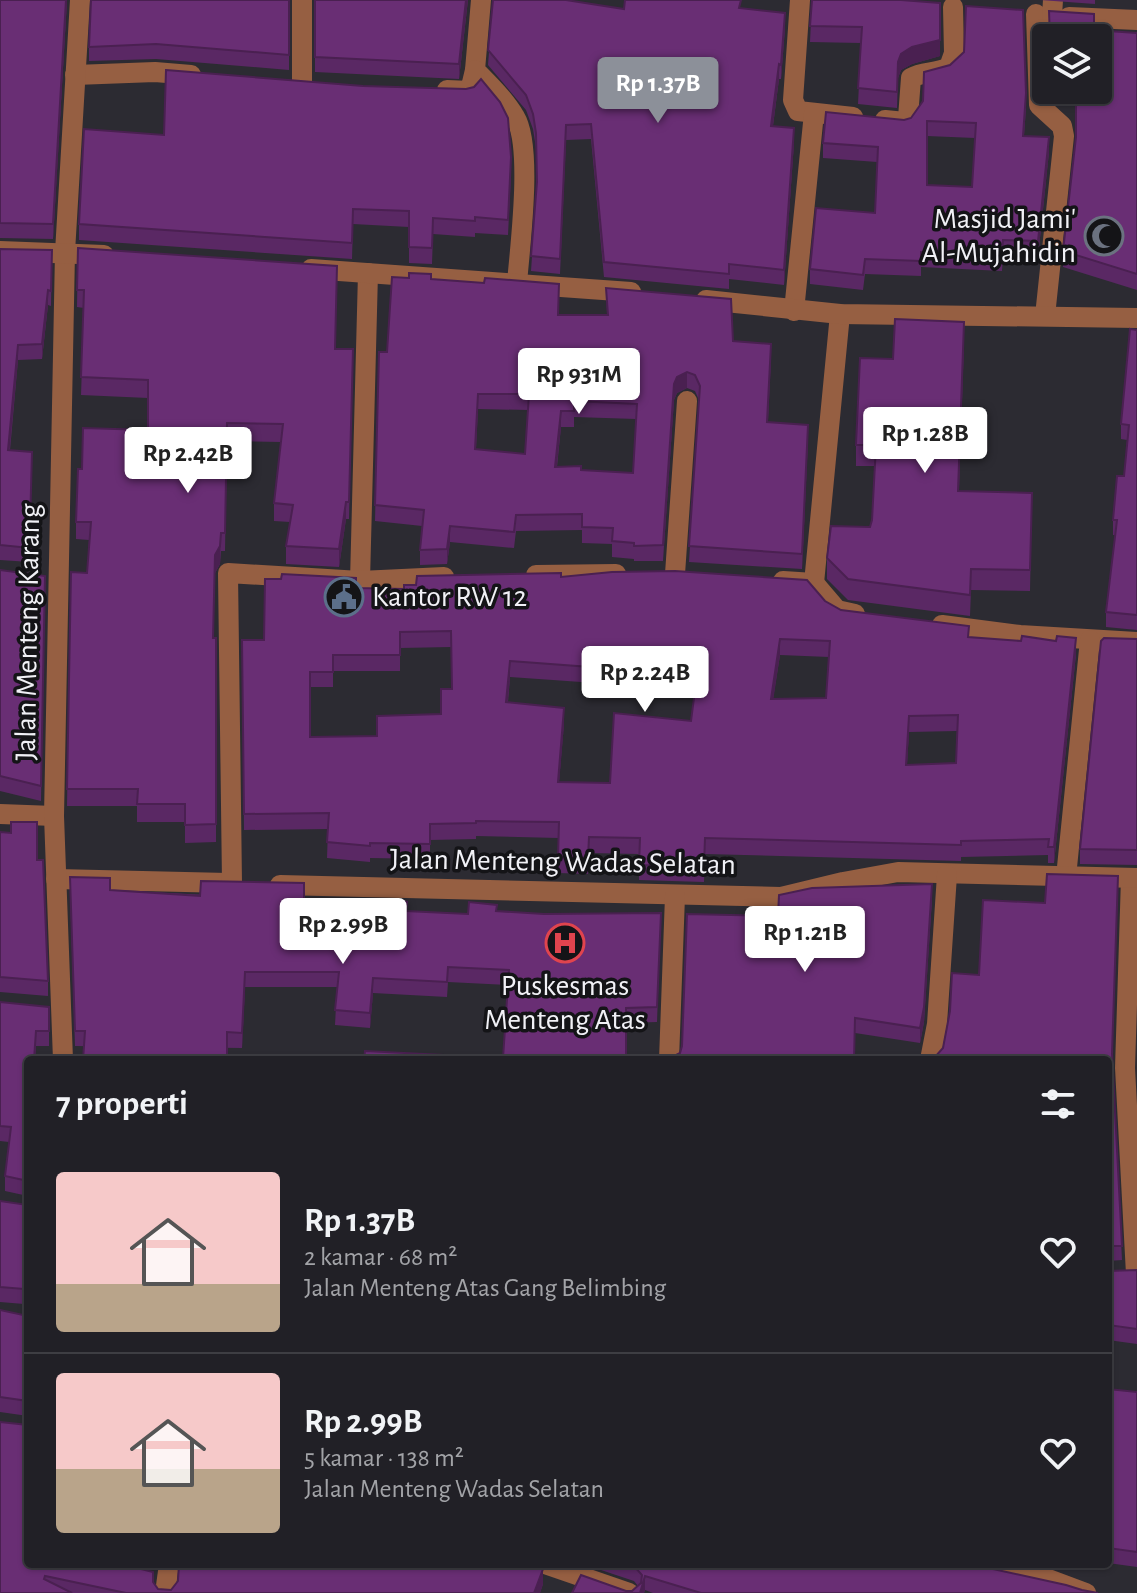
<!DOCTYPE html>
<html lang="id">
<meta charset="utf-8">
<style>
body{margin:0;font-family:"Alegreya Sans",sans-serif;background:#29282e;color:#f1f3f6;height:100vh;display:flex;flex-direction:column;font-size:30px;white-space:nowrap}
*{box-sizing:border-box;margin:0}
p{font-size:26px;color:#a2a3a7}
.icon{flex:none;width:44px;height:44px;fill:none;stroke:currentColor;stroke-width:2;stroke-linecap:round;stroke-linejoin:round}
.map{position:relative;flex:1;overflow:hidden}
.drawer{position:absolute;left:24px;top:1056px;width:1088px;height:512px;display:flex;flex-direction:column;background:#212026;border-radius:8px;box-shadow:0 2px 6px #0004,0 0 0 2px #3e3e43}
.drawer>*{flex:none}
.tools{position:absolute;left:1032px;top:24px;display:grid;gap:16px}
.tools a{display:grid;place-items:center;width:80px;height:80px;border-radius:8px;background:#212026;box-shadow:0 2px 6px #0004,0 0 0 2px #3e3e43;font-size:40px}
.price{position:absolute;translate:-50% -68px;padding:0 18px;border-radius:8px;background:#fff;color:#222;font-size:26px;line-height:52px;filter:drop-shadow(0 2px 4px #0008)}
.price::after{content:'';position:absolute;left:50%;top:48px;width:24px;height:18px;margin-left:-12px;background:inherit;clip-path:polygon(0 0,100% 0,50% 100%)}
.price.selected{background:#8c9099;color:#fff}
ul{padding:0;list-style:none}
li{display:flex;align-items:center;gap:24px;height:200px;padding:0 32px}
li+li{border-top:2px solid #3e3e43}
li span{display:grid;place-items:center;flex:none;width:224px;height:160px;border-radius:8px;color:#555}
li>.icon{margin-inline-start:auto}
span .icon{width:96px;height:96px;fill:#fffc;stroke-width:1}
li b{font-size:34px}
h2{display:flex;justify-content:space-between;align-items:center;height:96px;padding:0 32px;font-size:34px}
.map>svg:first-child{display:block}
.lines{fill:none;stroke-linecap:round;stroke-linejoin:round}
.minor{stroke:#965f42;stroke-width:20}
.tertiary{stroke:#965f42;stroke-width:20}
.wall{fill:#5a2864;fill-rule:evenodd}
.shaded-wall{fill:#4a2051}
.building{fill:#692e74;stroke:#4a2051;stroke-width:2;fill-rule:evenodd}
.labels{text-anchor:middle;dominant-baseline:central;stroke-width:7;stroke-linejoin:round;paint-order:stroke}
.poi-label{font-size:30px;fill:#f1f1f6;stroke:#141417;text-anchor:end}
.street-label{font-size:30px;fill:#f1f1f6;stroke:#141417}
</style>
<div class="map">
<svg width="1137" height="1593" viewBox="0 0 1137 1593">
<rect width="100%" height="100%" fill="#2c2b32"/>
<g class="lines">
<g class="minor">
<path d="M 481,0 L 475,70 C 489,84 505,100 515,117 C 533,146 520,246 517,283"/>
<polyline points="800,0 793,100 798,111 853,117"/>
<polyline points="1036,14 1039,105 1062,126 1064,136 1045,316"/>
<polyline points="1052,16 1053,0"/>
<polyline points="1069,17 1137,20"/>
<polyline points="75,75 155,72 191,75"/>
<polyline points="302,84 302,0"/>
<polyline points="447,90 470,91 475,70"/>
<path d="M 885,120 L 905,122 L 908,118 L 911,78 C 923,71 937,74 949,67 L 954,53 L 953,7"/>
<polyline points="794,311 814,113"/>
<polyline points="675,574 687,401"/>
<polyline points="536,575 616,574"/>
<polyline points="360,581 368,273"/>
<polyline points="783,581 814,583 837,610 855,614"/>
<polyline points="814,583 840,314"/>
<polyline points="942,625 1020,635 1137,642"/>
<polyline points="0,814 54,816"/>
<polyline points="1066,877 1090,640"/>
<polyline points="1131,878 1125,1068 1136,1274"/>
<polyline points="56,879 228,883"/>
<polyline points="232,883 228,573 360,581 444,577"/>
<polyline points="280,885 781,897 843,882 898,872 1137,878"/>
<polyline points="63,1060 54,816 65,252 80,0"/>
<polyline points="669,1060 675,896"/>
<polyline points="930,1060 937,1024 947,875"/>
<polyline points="545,1564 629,1593"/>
<polyline points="1008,1564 1086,1593"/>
<polyline points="165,1593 169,1564"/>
</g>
<g class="tertiary">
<polyline points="0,251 104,255"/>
<polyline points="311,269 631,292"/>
<polyline points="706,300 840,314 1137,318"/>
</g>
</g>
<g class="wall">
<polygon points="0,0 67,0 53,239 0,238"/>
<polygon points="289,0 289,70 156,59 89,61 89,47"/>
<polygon points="315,0 468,0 459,79 315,72"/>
<polygon points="493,0 567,0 624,9 741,8 785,28 781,79 779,79 773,126 794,143 784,285 729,279 729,289 604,277 591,139 566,140 560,274 531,271 537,185 536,148 533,129 526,110 488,65"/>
<polygon points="812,0 940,56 912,64 901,70 898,78 897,108 858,104 861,43 810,42"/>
<polygon points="1040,0 1095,0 1095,4"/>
<polygon points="1094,30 1137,33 1137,290 1063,267 1063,251 1076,138 1076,91 1052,90 1098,90 1050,38"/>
<path d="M 1026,108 L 1024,136 L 1049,152 L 1038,257 L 1003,255 L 1002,271 L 921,267 L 921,276 L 865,274 L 863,290 L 810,284 L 810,269 L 875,213 L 877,162 L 823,158 L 823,143 L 904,120 ZM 927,136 L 975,138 L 972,187 L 927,185 Z"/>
<polygon points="511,173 508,235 475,233 475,237 433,234 432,264 409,263 409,227 353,224 352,259 79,240 79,224"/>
<polygon points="78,248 335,349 353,349 349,519 346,519 339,567 286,564 286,546 290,522 274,521 274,503 281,442 227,441 225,551 221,551 220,564 215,573 213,638 216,638 216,842 185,843 185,822 137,822 137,806 67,806 71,572 87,573 89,540 76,539 76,522 82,469 148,430 148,398 81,395 84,308 77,307"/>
<polygon points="0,249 52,250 51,306 48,305 42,359 18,360 10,450 34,541 30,562 0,560"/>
<path d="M 431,279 L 559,315 L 607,315 L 606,288 L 733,341 L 771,359 L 768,422 L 808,440 L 802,569 L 689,562 L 699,400 L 695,391 L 687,388 L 677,393 L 674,400 L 663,561 L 634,561 L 634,559 L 612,557 L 612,544 L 582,543 L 582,530 L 516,531 L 514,548 L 450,542 L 447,564 L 420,565 L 420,550 L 422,526 L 375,521 L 379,352 L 387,352 ZM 478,409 L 528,410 L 525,454 L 476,449 ZM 574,417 L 636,419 L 633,473 L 581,470 L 557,467 L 561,427 L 574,427 Z"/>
<polygon points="1137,330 1137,630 1106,627 1106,612 1115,535 1113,535 1113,520 1124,476 1127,440 1121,439 1121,424"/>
<polygon points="964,343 959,491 1032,493 1030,591 971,590 970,616 848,600 827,579 827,558 870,527 872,520 875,466 856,466 856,445 893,359"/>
<polygon points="0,570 45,576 41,801 0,791"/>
<path d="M 561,577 L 825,601 L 841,610 L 969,637 L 1076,654 L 1054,863 L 1048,863 L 1048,855 L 961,857 L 961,861 L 705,854 L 704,882 L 639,880 L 639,854 L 589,853 L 588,874 L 558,873 L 558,838 L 476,836 L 476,839 L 430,840 L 430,859 L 370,858 L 370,862 L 327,858 L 328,829 L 244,830 L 242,640 L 264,640 L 356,588 L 404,589 ZM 451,647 L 452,689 L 441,714 L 377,716 L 377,736 L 310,737 L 310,687 L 333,687 L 333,671 L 400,671 L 400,648 ZM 780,655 L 829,657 L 826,698 L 773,699 ZM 510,677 L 695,690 L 691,721 L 610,783 L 559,782 L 564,724 L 508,702 ZM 957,731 L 956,763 L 907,765 L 909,732 Z"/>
<polygon points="1137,639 1137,865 1080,864 1080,849"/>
<polygon points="0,832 37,860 48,981 48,996 0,992"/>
<polygon points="110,890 304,900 407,911 468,914 497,911 544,914 661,913 657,1022 626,1023 503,1058 508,985 448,982 447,997 373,993 370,1028 335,1025 337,987 245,987 242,1048 75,1046 70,892"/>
<polygon points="932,899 924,1022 920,1043 855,1033 680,1053 778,916"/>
<polygon points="0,1002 49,1007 49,1046 36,1046 35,1060 28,1060 28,1196 5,1191 5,1176 9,1142 0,1141"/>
<polygon points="1112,1058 1122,1260 1108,1261 1108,1060"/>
<polygon points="0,1201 26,1206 24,1304 0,1302"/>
<polygon points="1137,1270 1137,1344 1108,1340 1108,1271"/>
<polygon points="0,1310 28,1316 28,1416 0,1412"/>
<polygon points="1108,1389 1137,1392 1137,1567 1108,1563"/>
<polygon points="28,1564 144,1564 143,1570 158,1589 171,1590 529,1565 543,1584 540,1593 0,1593"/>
<polygon points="595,1564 970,1564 1066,1585 1082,1590 1098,1593 653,1593 645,1590 644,1593 572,1593 581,1575 626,1591 632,1591 638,1586 634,1581 595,1568"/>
</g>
<g class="shaded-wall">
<polygon points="66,0 67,0 53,239 53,224"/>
<polygon points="466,0 468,0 459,79 459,64"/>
<polygon points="785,13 785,28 781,79 781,65"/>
<polygon points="940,40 940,56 912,64 901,70 898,78 897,108 898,62 901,54 912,47"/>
<polygon points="779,64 779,79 771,141 771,126"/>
<polygon points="794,128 794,143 784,285 784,270"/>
<polygon points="1049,137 1049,152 1038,257 1038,241"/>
<polygon points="48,290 48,305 42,359 42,344"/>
<polygon points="964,322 964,343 958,512 958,491"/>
<polygon points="18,345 18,360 8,465 8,450"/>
<polygon points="687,372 687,388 677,393 674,400 663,561 674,384 677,377"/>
<polygon points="561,411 561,427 555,482 555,467"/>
<polygon points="808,425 808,440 802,569 802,554"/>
<polygon points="346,502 346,519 339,567 339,549"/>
<polygon points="34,526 34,541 30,562 30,548"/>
<polygon points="450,526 450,542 447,564 447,549"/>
<polygon points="221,533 220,564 215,573 215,555"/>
<polygon points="1076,638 1076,654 1054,863 1054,847"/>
<polygon points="780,639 780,655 771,715 771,699"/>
<polygon points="510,661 510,677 506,718 506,702"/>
<polygon points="564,708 564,724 558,797 558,782"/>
<polygon points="909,716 909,732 906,780 906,765"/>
<polygon points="932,884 924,1022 920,1043 920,1028"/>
<polygon points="245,972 245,987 242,1048 242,1033"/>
<polygon points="373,978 373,993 370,1028 370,1013"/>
<polygon points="28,1254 28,1269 24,1304 24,1289"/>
<polygon points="543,1569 543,1584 540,1593 534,1593"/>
<polygon points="645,1576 645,1590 644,1593 640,1593"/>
</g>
<g class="building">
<polygon points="0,0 66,0 53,224 0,223"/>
<polygon points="91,0 289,0 289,55 156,44 89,47"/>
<polygon points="315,0 466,0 459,64 315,57"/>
<polygon points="493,0 566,0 624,9 625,0 741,0 739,8 785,13 781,65 779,64 771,126 794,128 784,270 729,264 729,274 604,262 591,124 566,125 560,259 531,256 537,182 536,133 533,114 526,95 488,50"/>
<polygon points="812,0 901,0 940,3 940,40 912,47 901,54 898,62 897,92 858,88 862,27 810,26"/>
<path d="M 966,6 L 1023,10 L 1026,93 L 1023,136 L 1049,137 L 1038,241 L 1003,240 L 1002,256 L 921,252 L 921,261 L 865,259 L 863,275 L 810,269 L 816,208 L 875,213 L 878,147 L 823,143 L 826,112 L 904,120 L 911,118 L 923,101 L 924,72 L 950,65 L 964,52 ZM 927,121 L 976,123 L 972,187 L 927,185 Z"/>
<polygon points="1049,11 1094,14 1094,30 1137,33 1137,274 1063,251 1076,137 1076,90 1098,90 1098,38 1050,38"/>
<polygon points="166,70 363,86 466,89 474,87 481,79 500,102 508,118 511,157 508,220 475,217 475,221 433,218 432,248 409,247 409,211 353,209 352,243 79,224 84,129 164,135"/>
<polygon points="78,248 337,266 335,349 353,349 349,502 346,502 339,549 286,546 293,505 274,503 283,424 227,423 225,533 221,533 220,546 215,555 213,638 216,638 216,824 185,825 185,804 137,804 138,789 67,789 71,572 87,573 91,522 76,522 78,469 82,469 83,428 148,430 148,380 81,377 84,290 77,290"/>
<polygon points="0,249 52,250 51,291 48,290 42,344 18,345 8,450 32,452 30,526 34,526 30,548 0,545"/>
<path d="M 409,273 L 431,274 L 431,279 L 484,283 L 485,278 L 559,284 L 558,315 L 608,315 L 606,288 L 731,299 L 733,341 L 771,344 L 767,422 L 808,425 L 802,554 L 689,546 L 700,386 L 695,375 L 687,372 L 677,377 L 674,384 L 663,545 L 634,546 L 634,543 L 612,541 L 613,528 L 582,527 L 582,514 L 516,515 L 514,532 L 450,526 L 447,549 L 420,550 L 424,510 L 375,505 L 379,352 L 387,352 L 392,277 L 409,278 ZM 478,394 L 529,394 L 525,454 L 475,449 ZM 574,401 L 637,404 L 633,473 L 581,470 L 581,466 L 555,467 L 561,411 L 574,411 Z"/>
<polygon points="895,319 964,322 958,491 1032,493 1030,570 971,569 970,595 848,579 827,558 831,526 870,527 872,520 876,445 856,445 860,358 893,359"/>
<polygon points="1130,329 1137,330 1137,615 1106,612 1117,520 1113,520 1117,476 1124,476 1129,425 1121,424"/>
<polygon points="0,570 45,576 41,786 0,776"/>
<path d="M 675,571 L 807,580 L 825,601 L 841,610 L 969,626 L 968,637 L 1021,641 L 1022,636 L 1056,641 L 1057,636 L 1076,638 L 1054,847 L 1048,847 L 1049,839 L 961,841 L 961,845 L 705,838 L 704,866 L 639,865 L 640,838 L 589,837 L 588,858 L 558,857 L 559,822 L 476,821 L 476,823 L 430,824 L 430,844 L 370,843 L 370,846 L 327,842 L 329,813 L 244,814 L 242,640 L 264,640 L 265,579 L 281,579 L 282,574 L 356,578 L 356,588 L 404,589 L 404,585 L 416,585 L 417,576 L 561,573 L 561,577 L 612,572 ZM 451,631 L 452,689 L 441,689 L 441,714 L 377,716 L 377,736 L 310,737 L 310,672 L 333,672 L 333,655 L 400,655 L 400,632 ZM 780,639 L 830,641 L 826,698 L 771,699 ZM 510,661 L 697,675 L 691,721 L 614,713 L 610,783 L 558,782 L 564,708 L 506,702 ZM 958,715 L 956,763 L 906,765 L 909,716 Z"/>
<polygon points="1104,638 1137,639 1137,850 1080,849 1101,641"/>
<polygon points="11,822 37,822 37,860 43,860 48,981 0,977 0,832 11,833"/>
<polygon points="1047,874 1118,876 1112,1053 1122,1246 1108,1246 1108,1060 926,1060 926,1057 935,1057 943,1048 950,1011 952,973 979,975 983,900 1045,903"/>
<polygon points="70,877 110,878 110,890 200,896 201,881 304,883 304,900 376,905 377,899 407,902 406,911 468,914 469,902 497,905 496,911 544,914 661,913 657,1007 626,1008 626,1060 364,1060 365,1051 503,1058 509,970 448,967 447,982 373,978 370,1013 335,1010 339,972 245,972 242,1033 227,1032 227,1060 83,1060 85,1031 75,1031"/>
<polygon points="932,884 924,1007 920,1028 855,1018 854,1060 670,1060 670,1058 680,1053 682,1046 687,914 778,916 779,895 812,888"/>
<polygon points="0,1002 49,1007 49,1031 36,1031 34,1060 28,1060 28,1181 5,1176 11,1127 0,1126"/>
<polygon points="0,1201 28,1205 28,1254 24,1289 0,1287"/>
<polygon points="1137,1270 1137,1329 1108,1325 1108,1271"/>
<polygon points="0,1310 28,1316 28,1401 0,1397"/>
<polygon points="1108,1389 1137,1392 1137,1552 1108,1548"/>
<polygon points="0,1422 28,1425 28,1564 142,1564 141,1569 153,1572 153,1582 158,1589 171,1590 178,1581 179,1564 527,1564 543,1569 534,1593 126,1593 45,1576 44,1579 72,1593 0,1593"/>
<polygon points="628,1564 970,1564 1066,1585 1082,1590 1098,1593 701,1593 645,1576 640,1593 572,1593 581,1575 626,1591 632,1591 641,1583 642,1575 634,1566"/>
</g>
<defs>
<symbol id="mosque-ring" viewBox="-11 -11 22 22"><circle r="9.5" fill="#141417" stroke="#6b7280" stroke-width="1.5"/><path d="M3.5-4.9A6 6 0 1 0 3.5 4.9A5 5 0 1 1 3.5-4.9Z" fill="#6b7280"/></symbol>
<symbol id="civic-ring" viewBox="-11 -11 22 22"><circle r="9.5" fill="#141417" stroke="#5c6f8a" stroke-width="1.5"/><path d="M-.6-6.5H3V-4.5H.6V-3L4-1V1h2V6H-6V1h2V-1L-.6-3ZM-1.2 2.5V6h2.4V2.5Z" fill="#5c6f8a"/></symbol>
<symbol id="hospital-ring" viewBox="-11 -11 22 22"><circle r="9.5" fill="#141417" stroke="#e0444e" stroke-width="1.5"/><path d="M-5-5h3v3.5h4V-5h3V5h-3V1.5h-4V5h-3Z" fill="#e0444e"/></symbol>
</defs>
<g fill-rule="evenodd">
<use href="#mosque-ring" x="1082" y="214" width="44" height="44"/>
<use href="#civic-ring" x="322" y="575" width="44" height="44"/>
<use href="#hospital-ring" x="543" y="921" width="44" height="44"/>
</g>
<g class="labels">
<g class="poi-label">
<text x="1076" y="219">Masjid Jami'<tspan x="1076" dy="34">Al-Mujahidin</tspan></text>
<text x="372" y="597" text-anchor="start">Kantor RW 12</text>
<text x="565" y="986" text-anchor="middle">Puskesmas<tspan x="565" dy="34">Menteng Atas</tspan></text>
</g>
<g class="street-label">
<text transform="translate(28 632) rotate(-89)">Jalan Menteng Karang</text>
<text transform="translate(563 862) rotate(1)">Jalan Menteng Wadas Selatan</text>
</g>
</g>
</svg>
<div class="tools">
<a><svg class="icon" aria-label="layers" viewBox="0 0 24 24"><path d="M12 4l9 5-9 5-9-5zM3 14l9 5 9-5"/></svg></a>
</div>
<b class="price selected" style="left:658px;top:125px">Rp 1.37B</b>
<b class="price" style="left:579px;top:416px">Rp 931M</b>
<b class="price" style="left:925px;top:475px">Rp 1.28B</b>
<b class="price" style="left:188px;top:495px">Rp 2.42B</b>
<b class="price" style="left:645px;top:714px">Rp 2.24B</b>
<b class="price" style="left:343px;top:966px">Rp 2.99B</b>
<b class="price" style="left:805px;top:974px">Rp 1.21B</b>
<section class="drawer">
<h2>7 properti<svg class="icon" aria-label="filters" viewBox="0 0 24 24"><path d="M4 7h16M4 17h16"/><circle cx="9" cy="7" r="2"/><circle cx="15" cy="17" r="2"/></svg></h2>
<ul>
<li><span style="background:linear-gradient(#f6c9c9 70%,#b9a48a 0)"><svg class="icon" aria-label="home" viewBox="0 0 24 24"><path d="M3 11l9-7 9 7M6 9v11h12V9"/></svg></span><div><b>Rp 1.37B</b><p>2 kamar · 68 m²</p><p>Jalan Menteng Atas Gang Belimbing</p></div><svg class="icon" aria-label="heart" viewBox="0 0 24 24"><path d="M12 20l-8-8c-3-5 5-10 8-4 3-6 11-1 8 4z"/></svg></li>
<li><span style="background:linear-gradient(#f6c9c9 60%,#b9a48a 0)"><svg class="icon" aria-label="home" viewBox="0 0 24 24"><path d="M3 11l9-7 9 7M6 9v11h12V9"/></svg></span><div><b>Rp 2.99B</b><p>5 kamar · 138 m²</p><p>Jalan Menteng Wadas Selatan</p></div><svg class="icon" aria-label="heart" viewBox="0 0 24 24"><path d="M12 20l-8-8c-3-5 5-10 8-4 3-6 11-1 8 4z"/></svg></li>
</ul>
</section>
</div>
